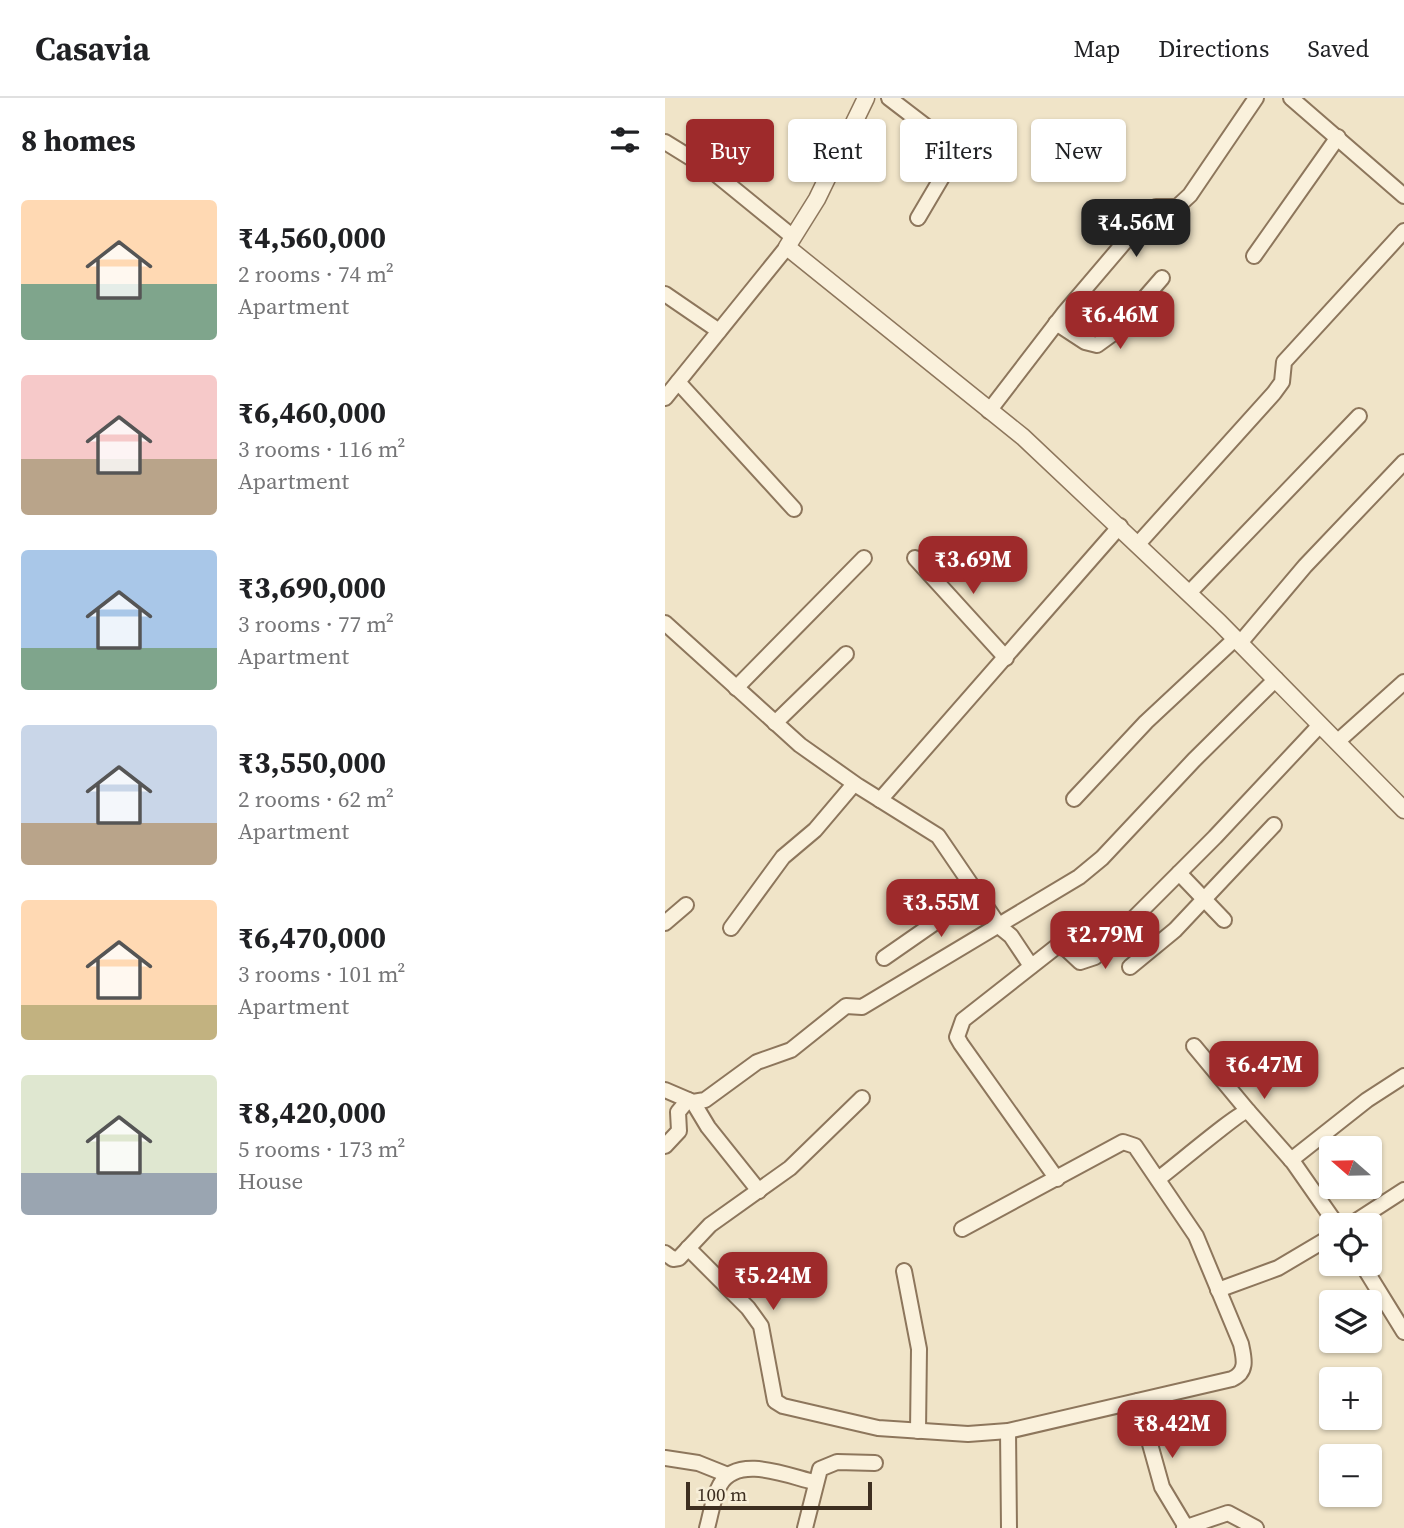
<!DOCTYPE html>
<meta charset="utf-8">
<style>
body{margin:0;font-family:"Source Serif 4",serif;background:#f2f2f2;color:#202124;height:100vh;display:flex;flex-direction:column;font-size:26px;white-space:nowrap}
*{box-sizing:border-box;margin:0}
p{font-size:23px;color:#757577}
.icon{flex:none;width:38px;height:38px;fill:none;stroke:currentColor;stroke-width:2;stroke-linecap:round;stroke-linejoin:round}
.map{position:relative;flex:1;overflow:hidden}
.panel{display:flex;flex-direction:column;background:#fff;width:665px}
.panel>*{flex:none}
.guide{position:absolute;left:21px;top:21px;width:612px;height:63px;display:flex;gap:14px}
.needle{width:46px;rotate:290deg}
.controls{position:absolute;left:654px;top:1038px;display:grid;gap:14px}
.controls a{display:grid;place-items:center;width:63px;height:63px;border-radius:7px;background:#fff;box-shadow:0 2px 5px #0004;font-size:35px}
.scale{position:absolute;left:21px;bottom:18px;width:186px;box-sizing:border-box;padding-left:7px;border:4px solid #3d2e20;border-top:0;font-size:19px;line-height:24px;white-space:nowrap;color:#3d2e20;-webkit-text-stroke:5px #f7eed8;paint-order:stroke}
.price{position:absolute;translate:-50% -60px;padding:0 16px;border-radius:14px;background:#9e2a2b;color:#fff;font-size:23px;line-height:46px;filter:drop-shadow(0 2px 4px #0008)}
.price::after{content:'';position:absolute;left:50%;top:42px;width:21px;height:16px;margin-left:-10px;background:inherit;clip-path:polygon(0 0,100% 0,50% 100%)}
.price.current{background:#222;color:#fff}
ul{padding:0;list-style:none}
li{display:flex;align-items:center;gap:21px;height:175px;padding:0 21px}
li span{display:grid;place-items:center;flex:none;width:196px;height:140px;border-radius:7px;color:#555}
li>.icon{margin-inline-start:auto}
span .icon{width:84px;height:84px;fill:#fffc;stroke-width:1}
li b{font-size:30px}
h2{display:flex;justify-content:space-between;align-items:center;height:84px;padding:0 21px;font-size:30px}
.tag{padding:0 24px;border-radius:7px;background:#fff;box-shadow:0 2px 5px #0004;font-size:24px;line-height:63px}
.tag.current{background:#9e2a2b;color:#fff}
header{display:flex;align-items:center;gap:42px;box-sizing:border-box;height:98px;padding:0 35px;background:#fff;border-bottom:2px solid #e0e0e0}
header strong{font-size:33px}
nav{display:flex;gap:38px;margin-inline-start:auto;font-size:24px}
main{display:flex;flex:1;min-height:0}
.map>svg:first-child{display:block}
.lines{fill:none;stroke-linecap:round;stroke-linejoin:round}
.minor-casing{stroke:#8d765c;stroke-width:18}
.tertiary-casing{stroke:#8d765c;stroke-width:19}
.minor{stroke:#faf1dc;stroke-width:14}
.tertiary{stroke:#faf1dc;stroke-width:16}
</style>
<header>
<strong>Casavia</strong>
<nav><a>Map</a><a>Directions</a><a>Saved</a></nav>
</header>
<main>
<section class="panel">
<h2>8 homes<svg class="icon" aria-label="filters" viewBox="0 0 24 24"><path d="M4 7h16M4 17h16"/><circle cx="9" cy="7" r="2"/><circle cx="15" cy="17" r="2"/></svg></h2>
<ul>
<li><span style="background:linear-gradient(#ffd9b3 60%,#7fa58c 0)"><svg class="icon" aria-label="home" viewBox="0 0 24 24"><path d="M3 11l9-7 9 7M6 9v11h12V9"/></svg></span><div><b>₹4,560,000</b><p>2 rooms · 74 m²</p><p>Apartment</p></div></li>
<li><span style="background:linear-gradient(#f6c9c9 60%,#b9a48a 0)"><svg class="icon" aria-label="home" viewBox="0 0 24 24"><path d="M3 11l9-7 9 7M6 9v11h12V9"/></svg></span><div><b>₹6,460,000</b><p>3 rooms · 116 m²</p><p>Apartment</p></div></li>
<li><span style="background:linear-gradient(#a9c7e8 70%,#7fa58c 0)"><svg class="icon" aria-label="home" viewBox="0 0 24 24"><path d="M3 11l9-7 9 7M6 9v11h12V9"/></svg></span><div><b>₹3,690,000</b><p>3 rooms · 77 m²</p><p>Apartment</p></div></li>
<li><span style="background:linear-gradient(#c9d6e8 70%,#b9a48a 0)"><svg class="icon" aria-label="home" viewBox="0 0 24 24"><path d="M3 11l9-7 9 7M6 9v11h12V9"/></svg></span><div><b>₹3,550,000</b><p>2 rooms · 62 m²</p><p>Apartment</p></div></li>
<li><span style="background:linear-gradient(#ffd9b3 75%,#c2b280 0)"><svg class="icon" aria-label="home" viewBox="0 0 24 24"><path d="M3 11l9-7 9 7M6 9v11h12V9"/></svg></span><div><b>₹6,470,000</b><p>3 rooms · 101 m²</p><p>Apartment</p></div></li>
<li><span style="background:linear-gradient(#dfe7d0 70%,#9aa5b1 0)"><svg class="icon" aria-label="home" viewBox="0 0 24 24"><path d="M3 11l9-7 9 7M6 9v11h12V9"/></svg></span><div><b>₹8,420,000</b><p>5 rooms · 173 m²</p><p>House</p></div></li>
</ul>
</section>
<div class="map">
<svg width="739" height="1430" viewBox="0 0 739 1430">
<rect width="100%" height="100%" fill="#f0e4c8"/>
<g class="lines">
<defs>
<g id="minor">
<polyline points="224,0 288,49 286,64 253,120"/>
<polyline points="626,0 739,98"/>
<polyline points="0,44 47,73 128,139"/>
<polyline points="589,158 673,39"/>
<polyline points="0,196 54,233"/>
<polyline points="391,225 420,244 432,247 450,234 497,180"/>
<polyline points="13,284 129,411"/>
<polyline points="0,300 122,149"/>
<polyline points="324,313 400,214 486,113 491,109 512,109 525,97 591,0"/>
<polyline points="473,446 609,295 617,284 619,264 739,133"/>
<polyline points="250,460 341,560"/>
<polyline points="524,495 694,318"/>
<polyline points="0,525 135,647 193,688 273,738 335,829 346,838 366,868"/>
<polyline points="575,545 640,468 739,364"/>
<polyline points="71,590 199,460"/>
<polyline points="110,625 181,556"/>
<polyline points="672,644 739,584"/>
<polyline points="409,701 481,624 571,540"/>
<polyline points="215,702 455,428"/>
<polyline points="514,775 559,822"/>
<polyline points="0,825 21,807"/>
<polyline points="66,830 118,759 150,732 189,686"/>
<polyline points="219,860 314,794"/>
<polyline points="465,869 510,832 609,727"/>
<polyline points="529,948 583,1013"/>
<polyline points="0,992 28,1004 40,1002 92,964 126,952 181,908 197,909 414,779 437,760 529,662 611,581"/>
<polyline points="28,1004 43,1029 94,1093"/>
<polyline points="0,1048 14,1033 13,1014 23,1002"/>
<polyline points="626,1062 702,1002 739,978"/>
<polyline points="392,1081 296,946 292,939 298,922 391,849 399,849 415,864 430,859 550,739 655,627"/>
<path d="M 493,1081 C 507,1071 575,1013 583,1013 L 628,1064 L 672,1127"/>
<polyline points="685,1127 739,1092"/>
<path d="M 23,1150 L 83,1210 L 96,1228 L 110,1303 L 118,1308 L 213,1330 L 303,1336 L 343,1333 L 567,1281 C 583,1274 579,1260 576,1246 L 531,1138 L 470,1048 L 458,1044 L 297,1131"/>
<polyline points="0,1155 8,1161 14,1160 45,1127 125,1070 197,1000"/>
<polyline points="697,1166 739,1234"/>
<polyline points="239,1173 254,1251 253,1333"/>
<polyline points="553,1192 613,1170 667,1138"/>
<polyline points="473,1303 497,1389 521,1429"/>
<polyline points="343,1333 344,1430"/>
<polyline points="0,1360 33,1365 63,1377"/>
<path d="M 42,1430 C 46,1416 48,1399 55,1387 C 72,1356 123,1378 149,1384"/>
<polyline points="140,1430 155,1371 172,1364 210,1365"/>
<polyline points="519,1430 563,1415 591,1430"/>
</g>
<polyline id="tertiary" points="201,0 152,101 122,149 358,339 554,524 739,712"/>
</defs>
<use href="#minor" class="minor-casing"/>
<use href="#tertiary" class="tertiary-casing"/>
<use href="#minor" class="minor"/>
<use href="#tertiary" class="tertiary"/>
</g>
</svg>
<div class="controls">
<a><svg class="needle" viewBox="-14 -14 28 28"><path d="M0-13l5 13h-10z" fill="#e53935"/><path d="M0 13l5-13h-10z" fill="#757577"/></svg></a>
<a><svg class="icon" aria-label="locate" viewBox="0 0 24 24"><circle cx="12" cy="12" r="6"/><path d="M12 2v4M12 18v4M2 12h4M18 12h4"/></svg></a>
<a><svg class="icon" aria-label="layers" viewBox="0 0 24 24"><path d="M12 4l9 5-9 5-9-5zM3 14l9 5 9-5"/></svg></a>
<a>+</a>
<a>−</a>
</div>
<div class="scale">100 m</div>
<b class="price current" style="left:471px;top:161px">₹4.56M</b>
<b class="price" style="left:455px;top:253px">₹6.46M</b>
<b class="price" style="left:308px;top:498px">₹3.69M</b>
<b class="price" style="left:276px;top:841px">₹3.55M</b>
<b class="price" style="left:440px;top:873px">₹2.79M</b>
<b class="price" style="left:599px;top:1003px">₹6.47M</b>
<b class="price" style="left:108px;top:1214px">₹5.24M</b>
<b class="price" style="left:507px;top:1362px">₹8.42M</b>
<div class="guide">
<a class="tag current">Buy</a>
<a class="tag">Rent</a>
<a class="tag">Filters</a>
<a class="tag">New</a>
</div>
</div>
</main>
